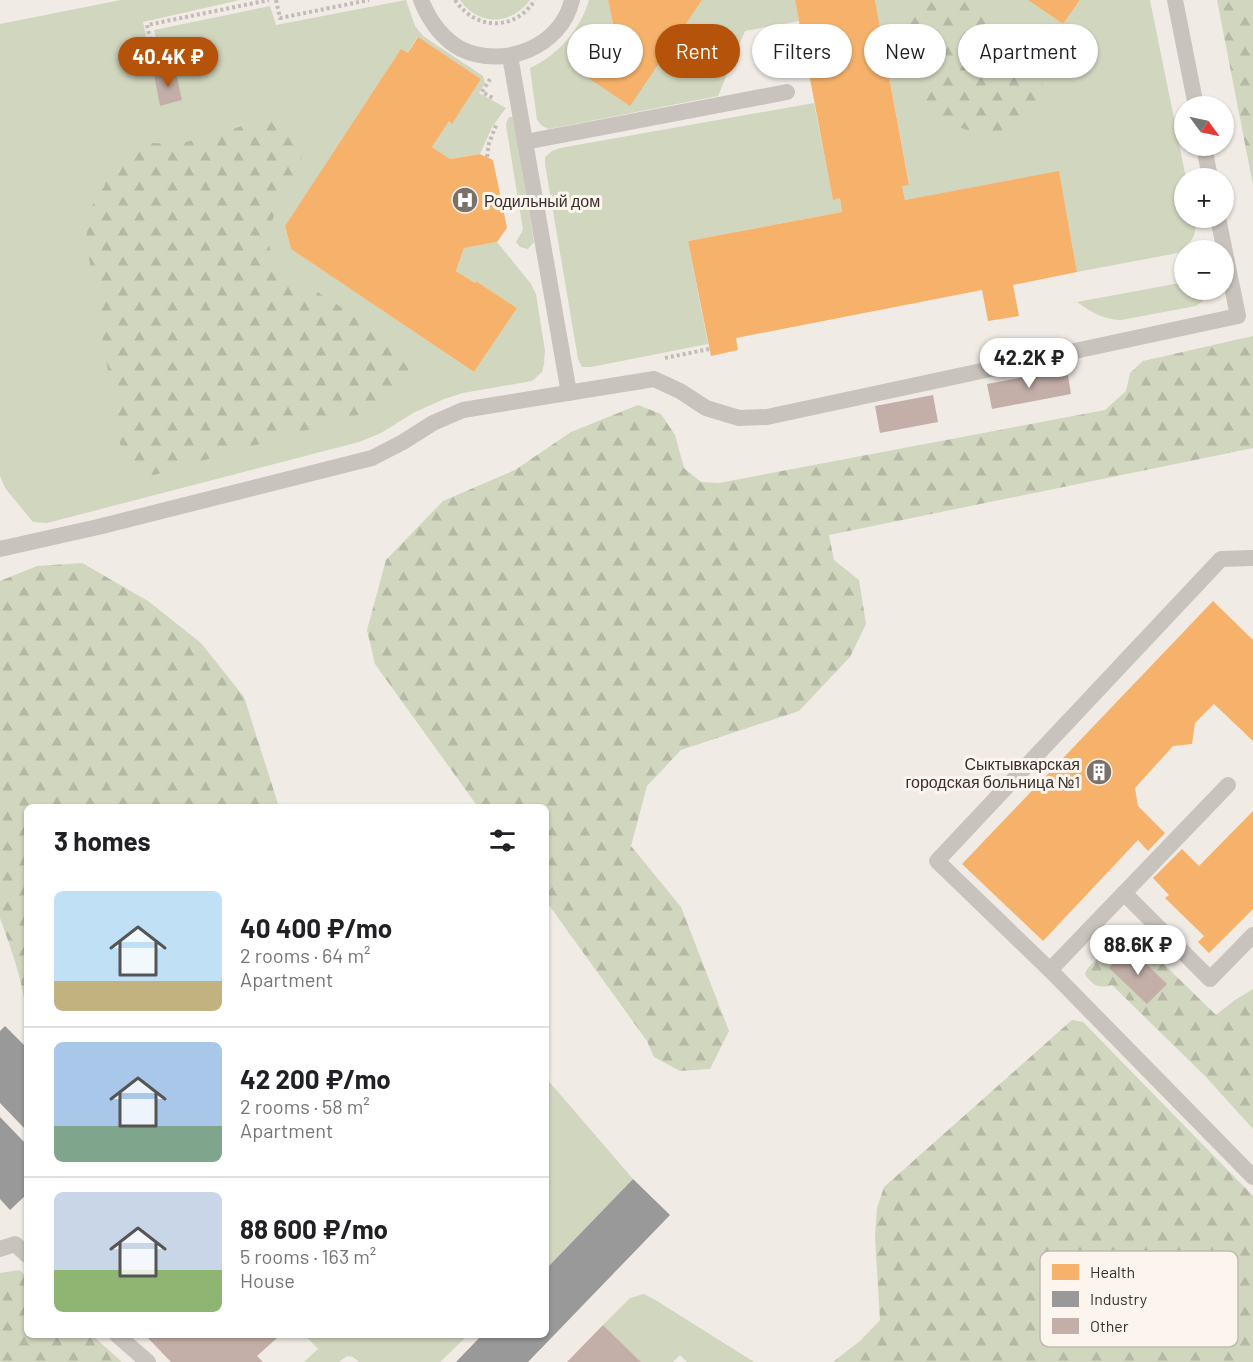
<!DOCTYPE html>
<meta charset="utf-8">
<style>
body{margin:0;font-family:Barlow,sans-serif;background:#f6f6f6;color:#202124;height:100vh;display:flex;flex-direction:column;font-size:22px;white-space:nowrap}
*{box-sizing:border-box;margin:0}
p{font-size:20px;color:#757577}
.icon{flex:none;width:33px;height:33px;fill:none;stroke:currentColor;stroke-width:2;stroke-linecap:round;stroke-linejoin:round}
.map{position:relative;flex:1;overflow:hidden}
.drawer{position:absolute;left:24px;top:804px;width:525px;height:534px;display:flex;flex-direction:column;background:#fff;border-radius:9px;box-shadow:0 2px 4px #0004}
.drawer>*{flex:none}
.top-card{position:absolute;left:567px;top:24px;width:570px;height:54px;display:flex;gap:12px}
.needle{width:39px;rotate:123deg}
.fabs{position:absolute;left:1174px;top:96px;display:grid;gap:12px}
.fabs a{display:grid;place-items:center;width:60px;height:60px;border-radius:50%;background:#fff;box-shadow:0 2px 4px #0004;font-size:30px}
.price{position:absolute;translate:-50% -51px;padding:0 14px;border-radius:21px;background:#fff;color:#222;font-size:20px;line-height:39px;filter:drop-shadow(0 2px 3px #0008)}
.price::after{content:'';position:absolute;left:50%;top:36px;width:18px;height:14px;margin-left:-9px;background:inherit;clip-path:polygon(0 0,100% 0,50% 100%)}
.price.on{background:#b45309;color:#fff}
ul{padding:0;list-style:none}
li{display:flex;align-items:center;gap:18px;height:150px;padding:0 30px}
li+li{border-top:2px solid #e0e0e0}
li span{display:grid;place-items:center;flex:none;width:168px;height:120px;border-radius:9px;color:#555}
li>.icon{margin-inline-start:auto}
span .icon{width:72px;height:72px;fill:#fffc;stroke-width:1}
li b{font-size:26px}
h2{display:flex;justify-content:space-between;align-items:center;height:72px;padding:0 30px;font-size:26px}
.chip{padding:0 21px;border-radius:27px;background:#fff;box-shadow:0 2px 4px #0004;font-size:21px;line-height:54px}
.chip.on{background:#b45309;color:#fff}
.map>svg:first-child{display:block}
.grass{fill:#d1d6bf}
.forest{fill:url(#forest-firs)}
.health{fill:#f6b26b}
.industry{fill:#999}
.building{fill:#c3afa7}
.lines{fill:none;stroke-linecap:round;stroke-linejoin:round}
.path{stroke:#c2bbb6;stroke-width:4;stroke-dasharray:3 3;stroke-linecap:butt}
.lane{stroke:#c9c3be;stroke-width:16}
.labels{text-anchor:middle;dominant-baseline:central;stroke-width:6;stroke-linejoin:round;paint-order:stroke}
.poi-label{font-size:16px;fill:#3b302b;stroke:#fbf5ee;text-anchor:start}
.key{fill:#fbf5ee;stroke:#c1bab4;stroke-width:1.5}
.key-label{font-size:16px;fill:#3b302b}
</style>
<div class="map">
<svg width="1253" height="1362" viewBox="0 0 1253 1362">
<defs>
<pattern id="forest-firs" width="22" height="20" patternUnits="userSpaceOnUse" patternTransform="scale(1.5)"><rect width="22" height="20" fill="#d1d6bf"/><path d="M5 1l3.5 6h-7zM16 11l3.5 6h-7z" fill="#b4b8a4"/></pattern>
</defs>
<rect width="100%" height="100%" fill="#f0ebe5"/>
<g class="grass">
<polygon points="121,0 240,0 143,22 154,72 163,70 154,30 270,6 276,25 406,0 415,26 423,36 483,76 485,83 479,93 506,108 492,127 480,154 450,159 432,147 449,121 452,123 481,79 417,37 408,53 401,50 285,226 291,249 474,372 517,308 476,281 475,283 456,271 464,248 497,242 531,284 536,294 545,351 544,364 542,372 532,381 463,393 444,399 413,413 381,433 359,442 47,523 33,522 5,488 0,476 0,24"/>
<path d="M 460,0 L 530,0 C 511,25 479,27 460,0 Z"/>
<path d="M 589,0 L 608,0 L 613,24 L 598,46 L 592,43 L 576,69 L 702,0 L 795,0 L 799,21 L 745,31 L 718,96 L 549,129 L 542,126 L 537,120 L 530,68 C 557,56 581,29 589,0 Z"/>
<path d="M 875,0 L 1028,0 L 1063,24 L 1080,0 L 1150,0 L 1186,178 L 1185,178 L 1185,218 L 1194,218 C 1198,238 1192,240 1178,253 L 1077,272 L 1059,172 L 905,200 L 902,186 L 909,184 Z"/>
<polygon points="814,103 833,199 840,198 842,212 688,241 708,344 591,367 582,367 578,359 545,164 545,157 552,151 560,148"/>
<polygon points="510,117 513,117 534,242 528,249 520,247 516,242 523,230 506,125 508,118"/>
<path d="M 1185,282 L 1185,290 L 1208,290 C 1208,297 1202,302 1196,306 L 1121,320 C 1102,319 1093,313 1077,302 Z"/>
<polygon points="546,1078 633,1179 546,1269"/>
<polygon points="644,1294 657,1301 754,1362 687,1362 680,1355 673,1362 641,1362 603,1325 630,1298"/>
<polygon points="305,1335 468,1335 440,1362 359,1362 353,1357 347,1356 339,1362 304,1362 318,1349"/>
</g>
<g class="forest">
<polygon points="907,0 984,0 991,17 1009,37 1040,64 1043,86 1035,104 1027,116 1013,126 991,136 964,129 939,119 926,104 920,83"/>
<polygon points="1217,0 1253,0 1253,185"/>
<polygon points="264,119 294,126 308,138 303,154 275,212 267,238 274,264 400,345 417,361 409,383 392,397 362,414 154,475 138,473 124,466 86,240 90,209 104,187 112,162 129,144 150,143 178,144 214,135"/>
<polygon points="1253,336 1253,448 829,535 834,560 859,580 866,624 850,657 799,711 681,750 647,786 631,846 681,907 729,1031 710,1069 680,1071 654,1057 647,1041 546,901 546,807 478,807 375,664 367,630 386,560 443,501 515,470 571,432 638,405 661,414 675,435 684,468 701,482 719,483 1105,410 1126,391 1130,373 1143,361"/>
<path d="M 82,563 L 148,601 L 201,643 L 244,697 L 279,807 L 27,807 L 27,1033 C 21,1022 27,1016 25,1005 C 21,975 10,946 0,918 L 0,581 L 37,566 Z"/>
<path d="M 1120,935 L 1129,935 L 1137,938 L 1216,1015 L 1235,1000 L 1253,989 L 1253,1129 L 1206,1077 L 1112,985 C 1098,989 1092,985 1085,974 L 1087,969 Z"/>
<polygon points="1072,1020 1083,1022 1253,1196 1253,1362 833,1362 860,1341 880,1320 875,1237 877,1208 884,1187"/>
<polygon points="19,1270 27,1277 27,1335 92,1335 122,1362 0,1362 0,1273"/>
</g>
<g class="health">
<polygon points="608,0 702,0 630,106 575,69 592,43 598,46 613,24"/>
<polygon points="795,0 875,0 909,185 902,186 905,200 1059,171 1077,272 1013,285 1019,316 988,321 982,290 736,338 738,350 711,356 688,241 842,212 840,198 833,200"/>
<polygon points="1028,0 1080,0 1063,24"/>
<polygon points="418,37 481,79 452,124 449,121 432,147 450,159 480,154 493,160 507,228 497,242 464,248 456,271 475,283 476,281 517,308 474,372 291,249 285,226 401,49 408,53"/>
<polygon points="1213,601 1253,640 1253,741 1214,704 1195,723 1192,744 1173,746 1135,788 1138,806 1165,833 1148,851 1138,840 1043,941 962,864"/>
<polygon points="1253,811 1253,909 1209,953 1198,942 1204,936 1165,898 1169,895 1153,878 1182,849 1199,866"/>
</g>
<g class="industry">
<polygon points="5,1026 27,1048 27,1131 0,1103 0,1031"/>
<polygon points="0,1117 27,1145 27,1194 10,1210 0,1199"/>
<polygon points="633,1179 670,1215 528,1362 456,1362 482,1335 546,1335 546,1269"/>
</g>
<g class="building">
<polygon points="175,69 182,100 160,106 154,75"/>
<polygon points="1067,369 1071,394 992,409 987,384"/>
<polygon points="933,395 938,422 880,433 875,406"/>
<polygon points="1129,947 1167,984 1147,1004 1109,968"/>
<polygon points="603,1325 641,1362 567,1362"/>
<polygon points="145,1335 274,1335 277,1338 257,1356 263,1362 171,1362"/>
</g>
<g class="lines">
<g class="path">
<polyline points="276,0 280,18 369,0"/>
<path d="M 455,0 C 476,31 515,31 535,0"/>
<polyline points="157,69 147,25 269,0"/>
<polyline points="490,79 482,92 493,98"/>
<polyline points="487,157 489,143 497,123"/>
<polyline points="665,358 709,349"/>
</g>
<g class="lane">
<path d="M 421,0 C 429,20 441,38 461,49 C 503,69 561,48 572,0"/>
<polyline points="1175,0 1196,106"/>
<polyline points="510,56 569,393"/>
<polyline points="525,142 787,92"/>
<polyline points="1204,146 1210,178"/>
<polyline points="0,549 98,527 372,458 403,442 433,423 463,410 654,379 680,391 706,408 739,418 767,417 1238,316 1218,218"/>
<polyline points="1253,558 1221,559 937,861 1052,972 1253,1177"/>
<polyline points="1124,893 1210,979 1253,935"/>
<polyline points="1050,970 1228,785"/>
<polyline points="0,1249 15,1244 27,1255"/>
<polyline points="117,1335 148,1362"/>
</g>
</g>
<defs>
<symbol id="hospital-disc" viewBox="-11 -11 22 22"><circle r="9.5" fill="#7a716c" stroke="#fbf5ee"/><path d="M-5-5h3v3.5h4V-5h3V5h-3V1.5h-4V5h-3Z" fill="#fff"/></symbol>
<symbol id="building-disc" viewBox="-11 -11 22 22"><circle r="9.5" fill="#7a716c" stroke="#fbf5ee"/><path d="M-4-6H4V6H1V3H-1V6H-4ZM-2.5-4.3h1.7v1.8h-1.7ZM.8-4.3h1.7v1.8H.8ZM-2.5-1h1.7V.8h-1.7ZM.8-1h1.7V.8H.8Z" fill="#fff"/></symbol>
</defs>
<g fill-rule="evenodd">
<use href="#hospital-disc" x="450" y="185" width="30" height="30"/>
<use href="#building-disc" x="1084" y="757" width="30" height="30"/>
</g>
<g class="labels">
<g class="poi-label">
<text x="484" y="200">Родильный дом</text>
<text x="1080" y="763" text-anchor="end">Сыктывкарская<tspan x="1080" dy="18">городская больница №1</tspan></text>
</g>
</g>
<rect x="1040" y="1251" width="198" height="96" rx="9" class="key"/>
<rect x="1052" y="1264" width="27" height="16" fill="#f6b26b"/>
<rect x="1052" y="1291" width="27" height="16" fill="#999"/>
<rect x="1052" y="1318" width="27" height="16" fill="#c3afa7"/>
<g class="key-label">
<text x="1090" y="1278">Health</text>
<text x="1090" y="1305">Industry</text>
<text x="1090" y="1332">Other</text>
</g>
</svg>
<div class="fabs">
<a><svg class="needle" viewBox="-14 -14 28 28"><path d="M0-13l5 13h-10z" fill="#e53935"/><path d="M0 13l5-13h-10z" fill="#757577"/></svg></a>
<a>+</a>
<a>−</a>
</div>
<b class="price on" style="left:168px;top:88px">40.4K ₽</b>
<b class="price" style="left:1029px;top:389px">42.2K ₽</b>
<b class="price" style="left:1138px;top:976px">88.6K ₽</b>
<div class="top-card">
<a class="chip">Buy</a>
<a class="chip on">Rent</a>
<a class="chip">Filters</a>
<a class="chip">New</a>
<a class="chip">Apartment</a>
</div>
<section class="drawer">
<h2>3 homes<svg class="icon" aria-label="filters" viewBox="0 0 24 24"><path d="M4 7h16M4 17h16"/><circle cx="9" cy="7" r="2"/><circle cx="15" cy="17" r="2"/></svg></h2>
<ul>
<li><span style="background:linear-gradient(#bfe0f5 75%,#c2b280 0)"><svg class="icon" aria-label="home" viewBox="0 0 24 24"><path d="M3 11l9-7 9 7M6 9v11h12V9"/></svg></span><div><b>40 400 ₽/mo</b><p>2 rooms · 64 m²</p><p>Apartment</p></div></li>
<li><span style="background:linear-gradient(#a9c7e8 70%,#7fa58c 0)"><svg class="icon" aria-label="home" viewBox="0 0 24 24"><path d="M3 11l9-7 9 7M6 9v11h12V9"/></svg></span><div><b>42 200 ₽/mo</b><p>2 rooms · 58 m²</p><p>Apartment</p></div></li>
<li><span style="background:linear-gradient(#c9d6e8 65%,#8fb573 0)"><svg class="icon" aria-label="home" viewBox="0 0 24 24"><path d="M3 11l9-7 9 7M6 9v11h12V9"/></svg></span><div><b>88 600 ₽/mo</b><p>5 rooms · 163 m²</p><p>House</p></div></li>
</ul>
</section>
</div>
